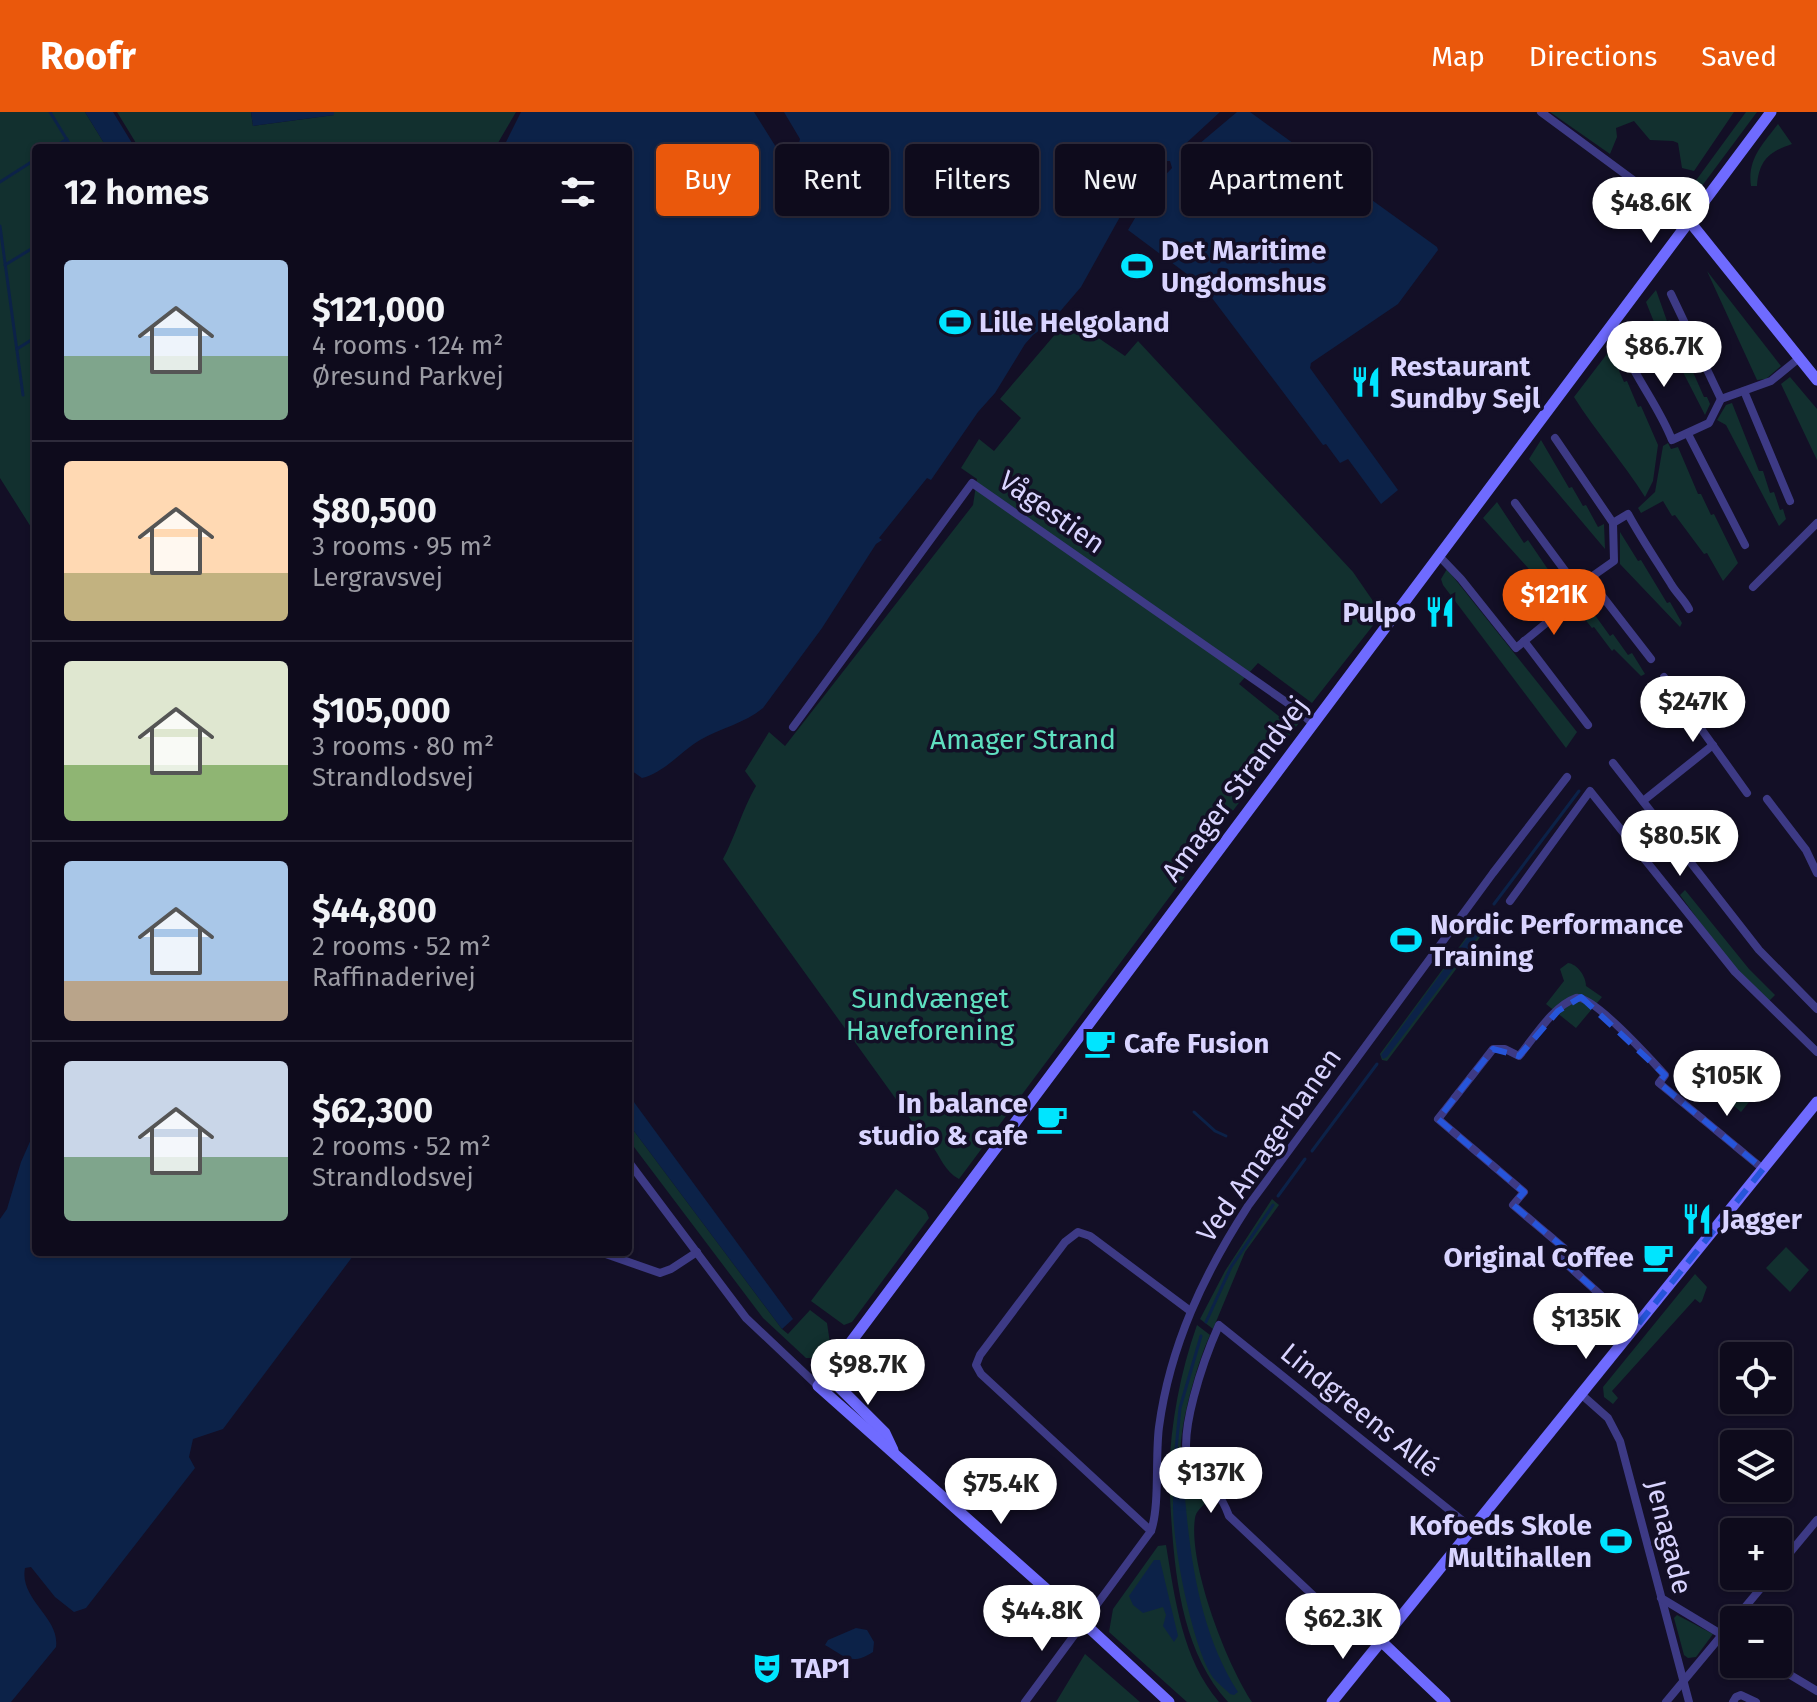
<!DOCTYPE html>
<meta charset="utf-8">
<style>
body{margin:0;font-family:"Fira Sans",sans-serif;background:#171425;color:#f1f3f6;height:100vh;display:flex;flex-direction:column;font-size:30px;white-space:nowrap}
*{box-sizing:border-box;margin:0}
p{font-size:26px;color:#9b9ba3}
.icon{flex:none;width:44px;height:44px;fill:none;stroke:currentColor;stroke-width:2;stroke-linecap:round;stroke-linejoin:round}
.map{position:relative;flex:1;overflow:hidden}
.panel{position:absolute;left:32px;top:32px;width:600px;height:1112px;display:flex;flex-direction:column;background:#0e0b1c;border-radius:8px;box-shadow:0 2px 6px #0004,0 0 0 2px #2e2b3b}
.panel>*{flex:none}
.guide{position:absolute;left:656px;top:32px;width:760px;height:72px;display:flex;gap:16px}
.fabs{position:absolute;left:1720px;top:1230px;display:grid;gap:16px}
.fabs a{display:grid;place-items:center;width:72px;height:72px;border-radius:8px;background:#0e0b1c;box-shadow:0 2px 6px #0004,0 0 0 2px #2e2b3b;font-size:40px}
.price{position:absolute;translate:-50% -68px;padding:0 18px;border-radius:28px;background:#fff;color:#222;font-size:26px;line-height:52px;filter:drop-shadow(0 2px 4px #0008)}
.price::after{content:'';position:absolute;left:50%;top:48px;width:24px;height:18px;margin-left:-12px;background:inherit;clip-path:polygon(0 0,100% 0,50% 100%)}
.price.selected{background:#ea580c;color:#fff}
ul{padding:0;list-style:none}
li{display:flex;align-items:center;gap:24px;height:200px;padding:0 32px}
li+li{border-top:2px solid #2e2b3b}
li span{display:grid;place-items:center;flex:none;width:224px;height:160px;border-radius:8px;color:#555}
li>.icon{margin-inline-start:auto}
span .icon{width:96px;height:96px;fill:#fffc;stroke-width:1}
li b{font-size:34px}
h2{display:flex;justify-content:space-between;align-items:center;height:96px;padding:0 32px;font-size:34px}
.chip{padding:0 28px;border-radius:8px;background:#0e0b1c;box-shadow:0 2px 6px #0004,0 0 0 2px #2e2b3b;font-size:28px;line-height:72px}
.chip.selected{background:#ea580c;color:#fff}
header{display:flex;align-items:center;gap:48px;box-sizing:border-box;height:112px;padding:0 40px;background:#ea580c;color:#fff}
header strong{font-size:38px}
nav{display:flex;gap:44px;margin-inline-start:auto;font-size:28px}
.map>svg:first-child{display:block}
.green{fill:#12302f}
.water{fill:#0c2248}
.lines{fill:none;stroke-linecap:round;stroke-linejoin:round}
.stream{stroke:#0c2248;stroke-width:3}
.street{stroke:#3d3a85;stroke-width:8}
.secondary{stroke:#6f6bff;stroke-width:11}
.marked{fill:none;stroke:#2655da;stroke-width:6;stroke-dasharray:16 10;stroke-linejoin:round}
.labels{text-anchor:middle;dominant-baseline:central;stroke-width:7;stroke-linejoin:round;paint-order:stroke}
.poi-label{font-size:28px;font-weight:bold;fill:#d9d4ff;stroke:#130f26;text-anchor:start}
.street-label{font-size:28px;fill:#d9d4ff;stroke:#130f26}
.park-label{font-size:28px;fill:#5fe0c0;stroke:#130f26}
</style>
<header>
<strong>Roofr</strong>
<nav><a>Map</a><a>Directions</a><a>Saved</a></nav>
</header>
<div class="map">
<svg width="1817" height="1590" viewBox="0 0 1817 1590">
<rect width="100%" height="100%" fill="#130f26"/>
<g class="green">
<polygon points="0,0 85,0 107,36 36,36 36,423 0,366"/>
<polygon points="117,0 251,0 253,14 334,3 334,0 516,0 495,36 139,36"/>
<polygon points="1550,0 1734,0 1694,59 1682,56 1678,31 1673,29 1650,28 1634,9 1616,16 1617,25 1610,42"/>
<polygon points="1746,0 1757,0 1693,86 1689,78"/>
<path d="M 1778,12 L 1792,32 C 1769,40 1759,48 1757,74 L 1751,74 C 1747,47 1763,32 1778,12 Z"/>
<polygon points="1707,159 1781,254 1766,267 1757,268"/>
<polygon points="1656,178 1667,209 1670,208 1704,285 1707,285 1710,292 1705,303 1665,225 1660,225 1646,190"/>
<path d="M 1069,206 L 1125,244 L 1138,229 L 1353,460 L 1382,502 L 1312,591 L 1258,551 L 1239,572 L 1291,614 L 1298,604 L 1302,607 L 1223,712 L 1212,705 L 1201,720 L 1212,728 L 959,1067 C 945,1060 940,1044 931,1032 L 929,1033 L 723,747 C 736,723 742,698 756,674 L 745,659 L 769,620 L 785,634 L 973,393 L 977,367 L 961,356 L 979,327 L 994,339 L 1021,306 L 1000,287 Z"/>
<path d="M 1610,238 L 1624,270 L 1627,269 L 1638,295 L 1641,294 L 1658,333 L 1653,369 L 1645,385 C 1623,350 1596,320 1574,285 Z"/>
<polygon points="1790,265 1817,297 1817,348 1781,272"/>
<polygon points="1732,291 1759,359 1763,359 1770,381 1774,380 1780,398 1783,397 1786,407 1779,414 1726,313 1717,308 1726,293"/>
<polygon points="1541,328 1569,376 1572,375 1583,394 1586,393 1598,415 1604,412 1605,437 1529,347"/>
<polygon points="1668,331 1671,337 1678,335 1698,382 1701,382 1711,403 1714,402 1738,451 1723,469 1707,441 1704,442 1675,403 1672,404 1663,389 1641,401 1638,396 1655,380 1663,334"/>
<polygon points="1497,390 1524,431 1528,428 1562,478 1557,488 1483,406"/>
<polygon points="1620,420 1638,449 1641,448 1667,491 1670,490 1682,511 1680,515 1620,452"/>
<polygon points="1447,457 1577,620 1566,636 1443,473 1441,467"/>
<polygon points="1579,481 1610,524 1613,522 1628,543 1632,541 1645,562 1641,564 1614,537 1612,539 1594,515 1592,516 1572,491"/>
<polygon points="1685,778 1749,857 1775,883 1769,889 1729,850 1680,783"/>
<polygon points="1485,800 1490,801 1493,808 1387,949 1382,948 1380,942"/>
<path d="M 1568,851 C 1577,852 1586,864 1586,874 L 1602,885 L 1576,916 L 1546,892 L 1564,869 L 1560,857 Z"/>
<polygon points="1714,943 1760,961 1757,980 1741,1000 1699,963"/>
<polygon points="628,1011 782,1217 788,1222 810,1198 827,1211 830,1231 816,1246 806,1246 763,1206 628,1027"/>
<polygon points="896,1077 926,1099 929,1106 852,1210 844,1213 811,1189"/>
<polygon points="1272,1087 1279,1093 1245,1140 1213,1217 1200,1207 1225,1159"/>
<polygon points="1786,1135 1809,1158 1790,1180 1766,1156"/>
<polygon points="1695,1162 1707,1175 1702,1189 1700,1191 1695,1187 1612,1279 1618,1286 1613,1292 1604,1285 1603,1275"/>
<path d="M 1197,1213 L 1210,1223 C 1198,1248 1178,1317 1181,1344 C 1181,1350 1185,1356 1187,1361 L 1169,1361 C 1171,1310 1180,1261 1197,1213 Z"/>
<path d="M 1169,1365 L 1180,1366 L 1206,1390 C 1202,1395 1196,1399 1195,1406 C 1188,1452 1226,1551 1252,1590 L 1228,1590 C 1175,1532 1173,1440 1169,1365 Z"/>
<path d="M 1166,1433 C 1175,1487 1182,1547 1219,1590 L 1187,1590 L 1109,1520 L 1113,1497 L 1158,1434 Z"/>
<polygon points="1677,1503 1713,1522 1696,1545 1688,1546 1684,1543 1674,1506"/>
<polygon points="1085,1542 1140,1590 1056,1590"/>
</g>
<g class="water">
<polygon points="85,0 113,0 135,36 107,36"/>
<polygon points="251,0 334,0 334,3 253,14"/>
<path d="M 521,0 L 754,0 L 779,40 L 784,40 L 796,51 L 801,47 L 798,35 L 800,27 L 784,0 L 1220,0 L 1182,35 L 1181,40 L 1186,43 L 1237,0 L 1250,0 L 1437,135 L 1438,138 L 1398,192 L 1311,251 L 1310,256 L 1398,378 L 1381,392 L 1348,347 L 1340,351 L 1326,332 L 1323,333 L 1203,174 L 1128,118 L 1152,77 L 1172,56 L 1170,49 L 1166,49 L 1150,60 L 1136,76 L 1081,175 L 1051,210 L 1033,223 L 1025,232 L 995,281 L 978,300 L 931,368 L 927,366 L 879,426 L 882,428 L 876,432 L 822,516 L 763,596 C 745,611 721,616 700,628 C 681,639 664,661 642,666 L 628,656 L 628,36 L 503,36 Z"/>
<polygon points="1484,803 1489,803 1491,807 1387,945 1383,947 1381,943"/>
<polygon points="628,982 793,1207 782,1217 628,1011"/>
<path d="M 36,1016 L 36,1140 L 356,1140 L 223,1317 L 193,1327 L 189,1345 L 195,1356 L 86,1496 L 74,1500 L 55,1485 L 31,1455 L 25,1456 C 19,1488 60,1505 56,1535 L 11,1590 L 0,1590 L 0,1107 L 7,1097 L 21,1050 Z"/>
<path d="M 1174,1376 L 1181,1376 L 1185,1386 C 1191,1453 1201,1522 1238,1580 L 1234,1583 L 1230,1582 C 1223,1575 1213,1568 1209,1559 C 1190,1524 1168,1415 1174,1376 Z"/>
<polygon points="1154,1448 1160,1448 1178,1524 1174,1530 1163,1514 1166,1503 1163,1495 1143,1501 1133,1493 1129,1484"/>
<path d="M 856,1516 L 867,1518 L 874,1530 L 873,1540 C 851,1554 846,1545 825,1533 L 828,1528 Z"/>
</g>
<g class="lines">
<g class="stream">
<polyline points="50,0 72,36"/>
<polyline points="53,36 67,27"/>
<polyline points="0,70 36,47"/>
<polyline points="0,114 23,283"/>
<polyline points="5,153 36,134"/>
<polyline points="17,237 36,225"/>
<polyline points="1494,792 1579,679"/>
<polyline points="1194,1000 1215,1019 1226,1024"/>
<polyline points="1312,1039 1377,952"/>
<polyline points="1278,1084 1305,1047"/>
<polyline points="1206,1210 1231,1155 1273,1093"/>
<polyline points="1174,1358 1180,1296 1201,1224"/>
</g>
<g class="street">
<polyline points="1541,0 1690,110"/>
<polyline points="1671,182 1721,287"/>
<path d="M 1625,240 C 1639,271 1660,297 1672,328 L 1709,311 L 1721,287 L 1771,269 L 1798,247"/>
<polyline points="1744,279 1790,389"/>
<polyline points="1688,322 1745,433"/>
<polyline points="1555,326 1613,411"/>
<polyline points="1439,444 1461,467 1516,536 1562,498 1567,483 1577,475 1515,391"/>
<polyline points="1589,467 1651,547"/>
<path d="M 1577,475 L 1614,449 L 1613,411 L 1628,402 C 1641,426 1656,448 1671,472 C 1676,481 1684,487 1689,497"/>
<polyline points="1753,475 1817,411"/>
<polyline points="1524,529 1588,613"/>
<polyline points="1664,565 1747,681"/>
<polyline points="793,615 972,371 1299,599 1313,612"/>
<polyline points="1613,651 1759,838 1817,897"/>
<polyline points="1767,687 1806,738 1817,761"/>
<polyline points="1643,689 1713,633"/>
<polyline points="1510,789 1590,679 1735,860 1817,940"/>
<polyline points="628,1049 746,1206 818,1274"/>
<polyline points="600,1140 660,1161 671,1157 697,1140"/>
<path d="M 1636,1215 L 1562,1148 L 1564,1136 L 1513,1093 L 1524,1080 L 1438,1007 L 1493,937 L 1505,937 L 1519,944 C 1534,926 1553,894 1576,886 C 1592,882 1652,949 1665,963 L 1659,971 L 1763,1057"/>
<polyline points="1582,1283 1608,1306 1620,1329 1689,1590"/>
<polyline points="1151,1419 981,1262 976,1253 980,1243 1065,1130 1078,1120 1090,1124 1189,1198"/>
<polyline points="1778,1455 1817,1408"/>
<polyline points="1661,1486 1734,1530"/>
<path d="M 1382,1530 L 1351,1505 L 1335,1504 L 1229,1404 C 1226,1396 1223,1388 1217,1382 C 1210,1373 1197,1367 1191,1356 C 1174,1328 1206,1242 1219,1213 L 1473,1417"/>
<polyline points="1772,1552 1817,1579"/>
<path d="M 1025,1590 L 1151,1419 C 1160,1393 1155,1345 1159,1315 C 1170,1233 1204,1162 1248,1094 L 1493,761 L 1567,665"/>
<polyline points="1666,1590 1771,1464"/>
<polyline points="1733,1590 1736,1585 1741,1583 1756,1590"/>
</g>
<g class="secondary">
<polyline points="1690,110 1817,268"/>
<polyline points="837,1249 836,1267 839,1275 885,1321 893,1338"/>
<polyline points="1382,1530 1445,1590"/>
<polyline points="1169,1590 1071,1499 818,1274 1771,0"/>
<polyline points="1332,1590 1817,990"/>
</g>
</g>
<path class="marked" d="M 1581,885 L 1665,963 L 1659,971 L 1763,1057 L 1636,1215 L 1562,1148 L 1564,1136 L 1513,1093 L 1524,1080 L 1438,1007 L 1493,937 L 1519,944 L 1558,899 Z"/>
<defs>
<symbol id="stadium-bare" viewBox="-9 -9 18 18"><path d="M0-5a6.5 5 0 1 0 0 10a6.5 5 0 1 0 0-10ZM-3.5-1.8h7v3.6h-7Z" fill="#00e5ff" stroke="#130f26" stroke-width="2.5" paint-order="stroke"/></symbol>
<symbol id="restaurant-bare" viewBox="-9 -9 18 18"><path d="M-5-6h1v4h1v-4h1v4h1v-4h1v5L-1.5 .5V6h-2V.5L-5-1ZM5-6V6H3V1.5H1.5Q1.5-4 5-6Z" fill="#00e5ff" stroke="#130f26" stroke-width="2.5" paint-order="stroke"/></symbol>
<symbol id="cafe-bare" viewBox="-9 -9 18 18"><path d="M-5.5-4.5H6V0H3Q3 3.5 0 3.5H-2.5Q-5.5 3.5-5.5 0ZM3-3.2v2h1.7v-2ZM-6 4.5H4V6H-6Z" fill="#00e5ff" stroke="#130f26" stroke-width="2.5" paint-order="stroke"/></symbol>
<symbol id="theatre-bare" viewBox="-9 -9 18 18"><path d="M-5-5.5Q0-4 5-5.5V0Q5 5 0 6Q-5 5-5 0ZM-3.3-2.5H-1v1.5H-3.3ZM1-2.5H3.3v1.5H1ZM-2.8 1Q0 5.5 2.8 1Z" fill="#00e5ff" stroke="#130f26" stroke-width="2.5" paint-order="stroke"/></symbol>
</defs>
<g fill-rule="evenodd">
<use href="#stadium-bare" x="1115" y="132" width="44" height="44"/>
<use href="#stadium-bare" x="933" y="188" width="44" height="44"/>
<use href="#restaurant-bare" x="1344" y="248" width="44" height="44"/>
<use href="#restaurant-bare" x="1418" y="478" width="44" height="44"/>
<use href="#stadium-bare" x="1384" y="806" width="44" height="44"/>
<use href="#cafe-bare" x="1078" y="909" width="44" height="44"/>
<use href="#cafe-bare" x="1030" y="985" width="44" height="44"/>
<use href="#restaurant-bare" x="1675" y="1085" width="44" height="44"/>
<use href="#cafe-bare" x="1636" y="1123" width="44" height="44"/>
<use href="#stadium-bare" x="1594" y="1407" width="44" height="44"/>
<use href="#theatre-bare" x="745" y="1534" width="44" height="44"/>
</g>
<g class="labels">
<g class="poi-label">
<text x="1161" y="138">Det Maritime<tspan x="1161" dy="32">Ungdomshus</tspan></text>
<text x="979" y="210">Lille Helgoland</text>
<text x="1390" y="254">Restaurant<tspan x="1390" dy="32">Sundby Sejl</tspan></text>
<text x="1416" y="500" text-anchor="end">Pulpo</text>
<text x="1430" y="812">Nordic Performance<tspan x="1430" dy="32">Training</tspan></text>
<text x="1124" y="931">Cafe Fusion</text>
<text x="1028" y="991" text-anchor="end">In balance<tspan x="1028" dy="32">studio &amp; cafe</tspan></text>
<text x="1721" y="1107">Jagger</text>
<text x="1634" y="1145" text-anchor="end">Original Coffee</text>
<text x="1592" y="1413" text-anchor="end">Kofoeds Skole<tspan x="1592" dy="32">Multihallen</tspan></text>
<text x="791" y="1556">TAP1</text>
</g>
<g class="street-label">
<text transform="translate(1052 400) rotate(35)">Vågestien</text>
<text transform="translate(1235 677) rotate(-53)">Amager Strandvej</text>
<text transform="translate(1269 1033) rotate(-55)">Ved Amagerbanen</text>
<text transform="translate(1360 1298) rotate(39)">Lindgreens Allé</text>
<text transform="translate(1669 1425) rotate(76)">Jenagade</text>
</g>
<g class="park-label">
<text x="1023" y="627">Amager Strand</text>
<text x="930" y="886">Sundvænget<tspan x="930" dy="32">Haveforening</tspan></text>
</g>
</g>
</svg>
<div class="fabs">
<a><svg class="icon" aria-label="locate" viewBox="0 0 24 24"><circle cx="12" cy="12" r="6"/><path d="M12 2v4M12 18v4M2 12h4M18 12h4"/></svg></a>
<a><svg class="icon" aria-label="layers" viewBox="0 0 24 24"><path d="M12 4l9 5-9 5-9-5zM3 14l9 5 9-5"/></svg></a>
<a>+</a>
<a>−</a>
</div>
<b class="price" style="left:1651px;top:133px">$48.6K</b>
<b class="price" style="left:1664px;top:277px">$86.7K</b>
<b class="price selected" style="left:1554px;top:525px">$121K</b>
<b class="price" style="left:1693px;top:632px">$247K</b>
<b class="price" style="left:1680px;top:766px">$80.5K</b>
<b class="price" style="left:1727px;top:1006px">$105K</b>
<b class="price" style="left:1586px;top:1249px">$135K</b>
<b class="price" style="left:868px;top:1295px">$98.7K</b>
<b class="price" style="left:1211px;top:1403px">$137K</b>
<b class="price" style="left:1001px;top:1414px">$75.4K</b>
<b class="price" style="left:1042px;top:1541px">$44.8K</b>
<b class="price" style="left:1343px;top:1549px">$62.3K</b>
<div class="guide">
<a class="chip selected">Buy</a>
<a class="chip">Rent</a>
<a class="chip">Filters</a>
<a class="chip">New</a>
<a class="chip">Apartment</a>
</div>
<section class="panel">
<h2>12 homes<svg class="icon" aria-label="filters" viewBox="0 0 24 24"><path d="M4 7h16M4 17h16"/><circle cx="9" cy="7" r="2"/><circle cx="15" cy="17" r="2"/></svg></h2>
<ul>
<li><span style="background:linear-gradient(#a9c7e8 60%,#7fa58c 0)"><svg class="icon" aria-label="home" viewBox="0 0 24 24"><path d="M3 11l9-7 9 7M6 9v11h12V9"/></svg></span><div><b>$121,000</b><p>4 rooms · 124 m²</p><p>Øresund Parkvej</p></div></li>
<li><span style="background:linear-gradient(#ffd9b3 70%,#c2b280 0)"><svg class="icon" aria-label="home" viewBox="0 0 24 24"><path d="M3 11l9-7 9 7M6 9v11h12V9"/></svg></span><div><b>$80,500</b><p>3 rooms · 95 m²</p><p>Lergravsvej</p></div></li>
<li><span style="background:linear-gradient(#dfe7d0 65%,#8fb573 0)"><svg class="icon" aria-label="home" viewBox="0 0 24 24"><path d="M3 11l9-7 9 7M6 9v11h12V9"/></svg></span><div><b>$105,000</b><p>3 rooms · 80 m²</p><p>Strandlodsvej</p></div></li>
<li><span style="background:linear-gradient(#a9c7e8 75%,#b9a48a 0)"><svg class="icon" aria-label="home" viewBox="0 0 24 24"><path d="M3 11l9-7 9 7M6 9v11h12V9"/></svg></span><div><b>$44,800</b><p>2 rooms · 52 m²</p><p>Raffinaderivej</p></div></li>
<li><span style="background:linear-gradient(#c9d6e8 60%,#7fa58c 0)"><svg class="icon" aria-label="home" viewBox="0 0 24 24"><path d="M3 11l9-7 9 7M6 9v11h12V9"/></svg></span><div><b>$62,300</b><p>2 rooms · 52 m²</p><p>Strandlodsvej</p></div></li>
</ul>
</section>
</div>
